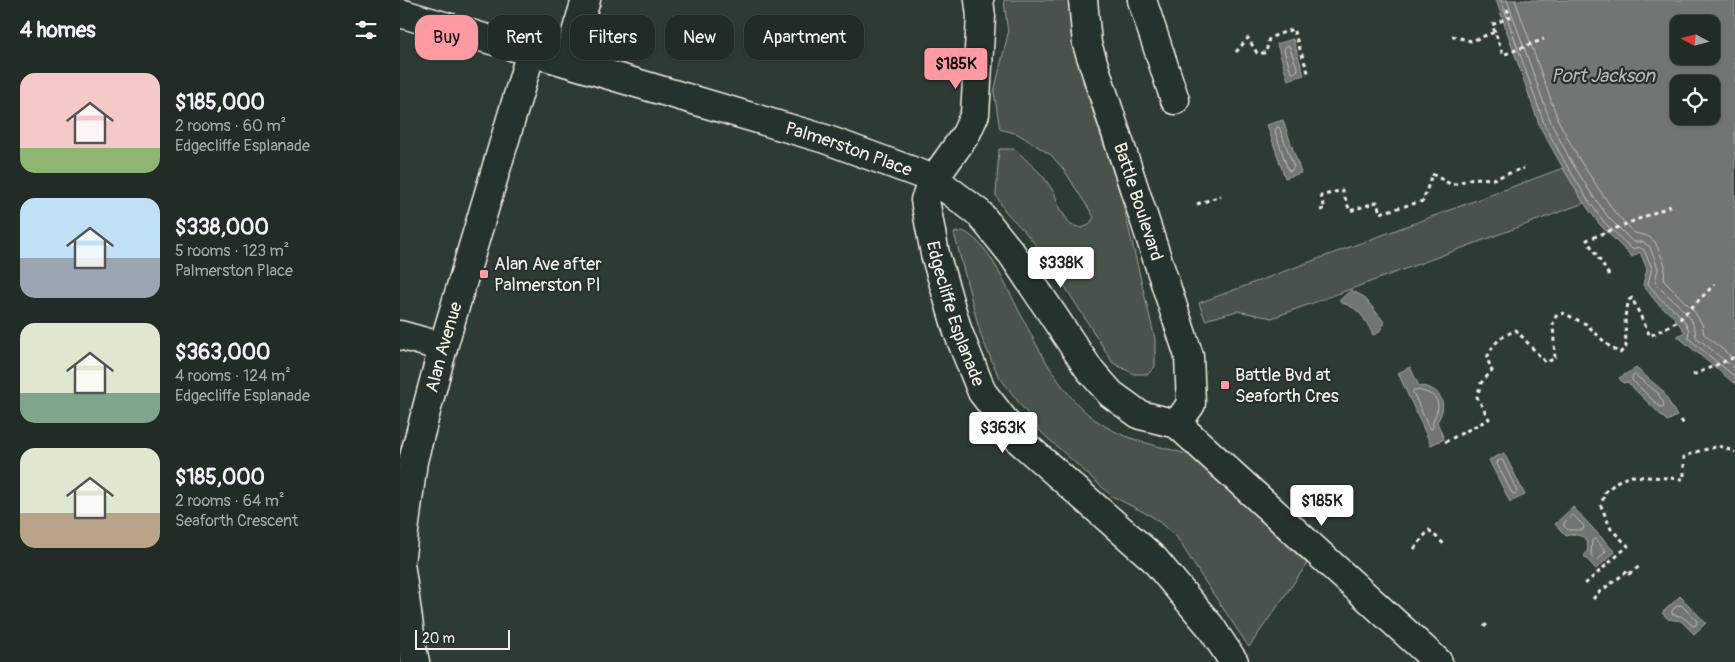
<!DOCTYPE html>
<meta charset="utf-8">
<style>
body{margin:0;font-family:Pangolin,sans-serif;background:#2e3833;color:#f1f3f6;height:100vh;display:flex;flex-direction:column;font-size:19px;white-space:nowrap}
*{box-sizing:border-box;margin:0}
p{font-size:16px;color:#a2a7a7}
.icon{flex:none;width:28px;height:28px;fill:none;stroke:currentColor;stroke-width:2;stroke-linecap:round;stroke-linejoin:round}
.map{position:relative;flex:1;overflow:hidden}
.sheet{display:flex;flex-direction:column;background:#222c27;width:400px}
.sheet>*{flex:none}
.guide{position:absolute;left:15px;top:15px;width:475px;height:45px;display:flex;gap:10px}
.needle{width:32px;rotate:277deg}
.buttons{position:absolute;left:1270px;top:15px;display:grid;gap:10px}
.buttons a{display:grid;place-items:center;width:50px;height:50px;border-radius:10px;background:#222c27;box-shadow:0 1px 4px #0004,0 0 0 1px #3f4844;font-size:25px}
.scale{position:absolute;left:15px;bottom:12px;width:95px;box-sizing:border-box;padding-left:5px;border:2px solid #f4f1e8;border-top:0;font-size:14px;line-height:18px;white-space:nowrap;color:#f4f1e8;-webkit-text-stroke:4px #26332d;paint-order:stroke}
.price{position:absolute;translate:-50% -42px;padding:0 11px;border-radius:5px;background:#fff;color:#222;font-size:16px;line-height:32px;filter:drop-shadow(0 1px 2px #0008)}
.price::after{content:'';position:absolute;left:50%;top:30px;width:15px;height:11px;margin-left:-8px;background:inherit;clip-path:polygon(0 0,100% 0,50% 100%)}
.price.on{background:#ff9aa2;color:#111}
ul{padding:0;list-style:none}
li{display:flex;align-items:center;gap:15px;height:125px;padding:0 20px}
li span{display:grid;place-items:center;flex:none;width:140px;height:100px;border-radius:15px;color:#555}
li>.icon{margin-inline-start:auto}
span .icon{width:60px;height:60px;fill:#fffc;stroke-width:1}
li b{font-size:21px}
h2{display:flex;justify-content:space-between;align-items:center;height:60px;padding:0 20px;font-size:21px}
.chip{padding:0 18px;border-radius:15px;background:#222c27;box-shadow:0 1px 4px #0004,0 0 0 1px #3f4844;font-size:18px;line-height:45px}
.chip.on{background:#ff9aa2;color:#111}
main{display:flex;flex:1;min-height:0}
.map>svg:first-child{display:block}
.green{fill:#48524c;stroke:#9ea29a}
.water{fill:#6f7770;stroke:#a4a8a0;fill-rule:evenodd}
.lines{fill:none;stroke-linecap:round;stroke-linejoin:round}
.shore{stroke:#bfc0b8;stroke-width:1}
.minor-casing{stroke:#f4f1e8;stroke-width:31}
.path{stroke:#f4f1e8;stroke-width:3;stroke-dasharray:4 4;stroke-linecap:butt}
.minor{stroke:#26332d;stroke-width:28}
.poi-dot{fill:#ff9aa2;stroke:#26332d;stroke-width:2}
.labels{text-anchor:middle;dominant-baseline:central;stroke-width:4.5;stroke-linejoin:round;paint-order:stroke}
.street-label{font-size:18px;fill:#f4f1e8;stroke:#26332d}
.poi-label{font-size:18px;fill:#f4f1e8;stroke:#26332d;text-anchor:start}
.water-label{font-size:19px;font-style:italic;fill:#b8bab2;stroke:#26332d}
</style>
<main>
<section class="sheet">
<h2>4 homes<svg class="icon" aria-label="filters" viewBox="0 0 24 24"><path d="M4 7h16M4 17h16"/><circle cx="9" cy="7" r="2"/><circle cx="15" cy="17" r="2"/></svg></h2>
<ul>
<li><span style="background:linear-gradient(#f6c9c9 75%,#8fb573 0)"><svg class="icon" aria-label="home" viewBox="0 0 24 24"><path d="M3 11l9-7 9 7M6 9v11h12V9"/></svg></span><div><b>$185,000</b><p>2 rooms · 60 m²</p><p>Edgecliffe Esplanade</p></div></li>
<li><span style="background:linear-gradient(#bfe0f5 60%,#9aa5b1 0)"><svg class="icon" aria-label="home" viewBox="0 0 24 24"><path d="M3 11l9-7 9 7M6 9v11h12V9"/></svg></span><div><b>$338,000</b><p>5 rooms · 123 m²</p><p>Palmerston Place</p></div></li>
<li><span style="background:linear-gradient(#dfe7d0 70%,#7fa58c 0)"><svg class="icon" aria-label="home" viewBox="0 0 24 24"><path d="M3 11l9-7 9 7M6 9v11h12V9"/></svg></span><div><b>$363,000</b><p>4 rooms · 124 m²</p><p>Edgecliffe Esplanade</p></div></li>
<li><span style="background:linear-gradient(#dfe7d0 65%,#b9a48a 0)"><svg class="icon" aria-label="home" viewBox="0 0 24 24"><path d="M3 11l9-7 9 7M6 9v11h12V9"/></svg></span><div><b>$185,000</b><p>2 rooms · 64 m²</p><p>Seaforth Crescent</p></div></li>
</ul>
</section>
<div class="map">
<svg width="1335" height="662" viewBox="0 0 1335 662">
<rect width="100%" height="100%" fill="#2e3b34"/>
<filter id="ink" filterUnits="userSpaceOnUse"><feTurbulence type="fractalNoise" baseFrequency=".02" numOctaves="2"/><feDisplacementMap in="SourceGraphic" scale="10" xChannelSelector="R" yChannelSelector="G"/><feConvolveMatrix kernelMatrix="1 2 1 2 8 2 1 2 1" color-interpolation-filters="sRGB"/></filter>
<g filter="url(#ink)">
<g class="green">
<polygon points="604,0 673,0 683,82 721,196 755,339 755,367 748,374 734,374 713,363 649,261 625,232 605,211 596,195 599,149 615,149 643,176 655,194 659,208 671,225 682,228 689,225 694,217 664,170 651,155 618,134 600,129 594,92 608,34"/>
<polygon points="1163,168 1184,203 872,318 837,311 805,320 799,303"/>
<path d="M 563,231 C 587,243 598,271 610,293 C 632,336 658,396 700,423 C 727,441 758,445 789,455 L 907,564 L 849,647 L 802,577 L 776,536 L 753,517 L 712,496 L 642,433 L 598,375 L 581,336 L 554,233 Z"/>
</g>
<g class="water">
<path d="M 1096,0 L 1335,0 L 1335,384 L 1277,336 L 1285,332 L 1273,316 L 1257,303 L 1243,285 L 1247,269 L 1240,252 L 1232,257 L 1200,225 L 1184,203 L 1163,168 L 1140,127 ZM 1279,24 L 1311,24 L 1311,56 L 1279,56 ZM 1279,84 L 1311,84 L 1311,116 L 1279,116 Z"/>
<polygon points="893,39 904,75 888,80 877,44"/>
<polygon points="883,120 901,173 885,178 867,125"/>
<path d="M 951,290 L 964,297 L 985,323 L 978,333 L 973,335 C 967,323 962,312 950,306 C 946,304 943,304 939,301 Z"/>
<path d="M 1010,367 L 1019,386 C 1041,387 1049,404 1037,422 L 1044,439 L 1031,445 L 998,373 Z"/>
<polygon points="1236,368 1262,390 1277,416 1267,421 1227,382 1223,383 1219,378"/>
<polygon points="1104,453 1125,495 1110,502 1089,460"/>
<path d="M 1173,507 L 1215,552 L 1196,569 L 1184,556 C 1189,550 1189,544 1184,537 L 1173,534 L 1166,536 L 1155,524 Z"/>
<polygon points="1280,596 1306,623 1294,634 1281,621 1268,619 1262,613"/>
</g>
<g class="lines">
<g class="shore">
<polyline points="1101,0 1145,126 1167,166 1188,200 1204,222 1232,249 1239,247 1244,250 1252,268 1248,284 1261,299 1277,312 1284,321 1289,330 1288,338 1335,377"/>
<path d="M 1107,0 L 1151,123 L 1172,163 L 1193,196 L 1209,218 L 1233,242 L 1243,242 L 1250,247 L 1258,268 L 1255,283 C 1270,300 1295,313 1296,337 L 1335,369"/>
<polyline points="1115,0 1158,120 1179,159 1215,213 1235,233 1248,236 1255,242 1265,265 1264,281 1294,311 1302,324 1304,334 1335,360"/>
<polygon points="889,46 898,70 894,73 891,72 884,50 885,47"/>
<polygon points="879,127 894,167 891,171 888,170 875,131 876,128"/>
<polygon points="1235,375 1258,393 1264,404 1263,407 1260,407 1232,380 1232,377"/>
<path d="M 1014,390 C 1025,391 1042,395 1037,411 C 1035,418 1032,420 1033,427 L 1032,429 L 1029,428 L 1013,392 Z"/>
<polygon points="1101,460 1103,461 1117,491 1115,494 1112,493 1097,464 1097,462"/>
<polygon points="1173,515 1184,526 1183,530 1168,530 1164,526 1164,523"/>
<polygon points="1194,539 1196,540 1206,551 1197,561 1191,555 1192,541"/>
<polygon points="1278,605 1281,605 1297,621 1296,625 1293,626 1283,617 1272,614 1272,611"/>
</g>
<defs>
<g id="minor">
<path id="s1" d="M 579,0 L 581,17 L 575,114 L 566,134 L 534,179 L 525,200 L 535,254 L 558,332 L 582,392 L 620,441 L 754,559 L 810,626 L 834,662"/>
<path id="s2" d="M 683,0 L 687,44 L 789,356 L 791,404 L 777,424"/>
<polyline points="742,0 775,100"/>
<path id="s3" d="M 0,13 L 425,139 L 534,179 L 579,213 L 612,254 L 689,369 L 711,394 L 740,415 L 777,424 L 1038,662"/>
<polyline points="167,62 186,0"/>
<polyline points="0,335 43,347"/>
<path id="s4" d="M 15,662 L 12,648 L 0,563 L 13,461 L 43,347 L 131,52"/>
</g>
</defs>
<use href="#minor" class="minor-casing"/>
<g class="path">
<polyline points="1095,32 1092,25 1110,17 1107,9"/>
<polyline points="1052,36 1071,41 1095,32 1103,55 1144,39"/>
<polyline points="836,52 848,38 857,53 866,53 869,38 893,29 909,75"/>
<polyline points="797,204 821,196"/>
<polyline points="920,210 925,209 921,196 942,190 950,211 977,202 980,213 1023,201 1032,174 1052,185 1073,178 1093,179 1124,168"/>
<polyline points="1209,275 1187,240 1273,205"/>
<polyline points="1293,375 1335,357"/>
<polyline points="1281,420 1285,426"/>
<path d="M 1045,442 L 1089,419 L 1077,397 L 1081,383 L 1092,371 L 1087,358 C 1094,342 1099,338 1116,330 L 1145,362 L 1155,359 L 1153,324 L 1156,316 L 1163,313 L 1186,324 L 1210,347 L 1220,353 L 1226,347 L 1225,316 L 1229,300 L 1232,298 L 1250,336 L 1278,321 L 1315,284"/>
<polyline points="1014,549 1029,530 1045,545"/>
<polyline points="1185,584 1228,546 1211,529 1201,506 1205,492 1218,481 1231,476 1284,479 1284,457 1296,452 1319,446 1335,452"/>
<polyline points="1193,599 1198,593 1228,571 1229,574 1240,566"/>
<polyline points="1084,627 1089,622"/>
</g>
<use href="#minor" class="minor"/>
</g>
</g>
<g class="poi-dot">
<rect x="79" y="269" width="10" height="10" rx="2.5"/>
<rect x="820" y="380" width="10" height="10" rx="2.5"/>
</g>
<g class="labels">
<g class="street-label">
<text stroke="none"><textPath href="#s3" startOffset="469">Palmerston Place</textPath></text>
<text stroke="none"><textPath href="#s2" startOffset="210">Battle Boulevard</textPath></text>
<text stroke="none"><textPath href="#s1" startOffset="332">Edgecliffe Esplanade</textPath></text>
<text stroke="none"><textPath href="#s4" startOffset="321">Alan Avenue</textPath></text>
</g>
<g class="poi-label">
<text x="94" y="264">Alan Ave after<tspan x="94" dy="21">Palmerston Pl</tspan></text>
<text x="835" y="375">Battle Bvd at<tspan x="835" dy="21">Seaforth Cres</tspan></text>
</g>
<g class="water-label">
<text x="1203" y="76">Port Jackson</text>
</g>
</g>
</svg>
<div class="buttons">
<a><svg class="needle" viewBox="-14 -14 28 28"><path d="M0-13l5 13h-10z" fill="#e53935"/><path d="M0 13l5-13h-10z" fill="#a2a7a7"/></svg></a>
<a><svg class="icon" aria-label="locate" viewBox="0 0 24 24"><circle cx="12" cy="12" r="6"/><path d="M12 2v4M12 18v4M2 12h4M18 12h4"/></svg></a>
</div>
<div class="scale">20 m</div>
<b class="price on" style="left:556px;top:90px">$185K</b>
<b class="price" style="left:661px;top:289px">$338K</b>
<b class="price" style="left:603px;top:454px">$363K</b>
<b class="price" style="left:922px;top:527px">$185K</b>
<div class="guide">
<a class="chip on">Buy</a>
<a class="chip">Rent</a>
<a class="chip">Filters</a>
<a class="chip">New</a>
<a class="chip">Apartment</a>
</div>
</div>
</main>
